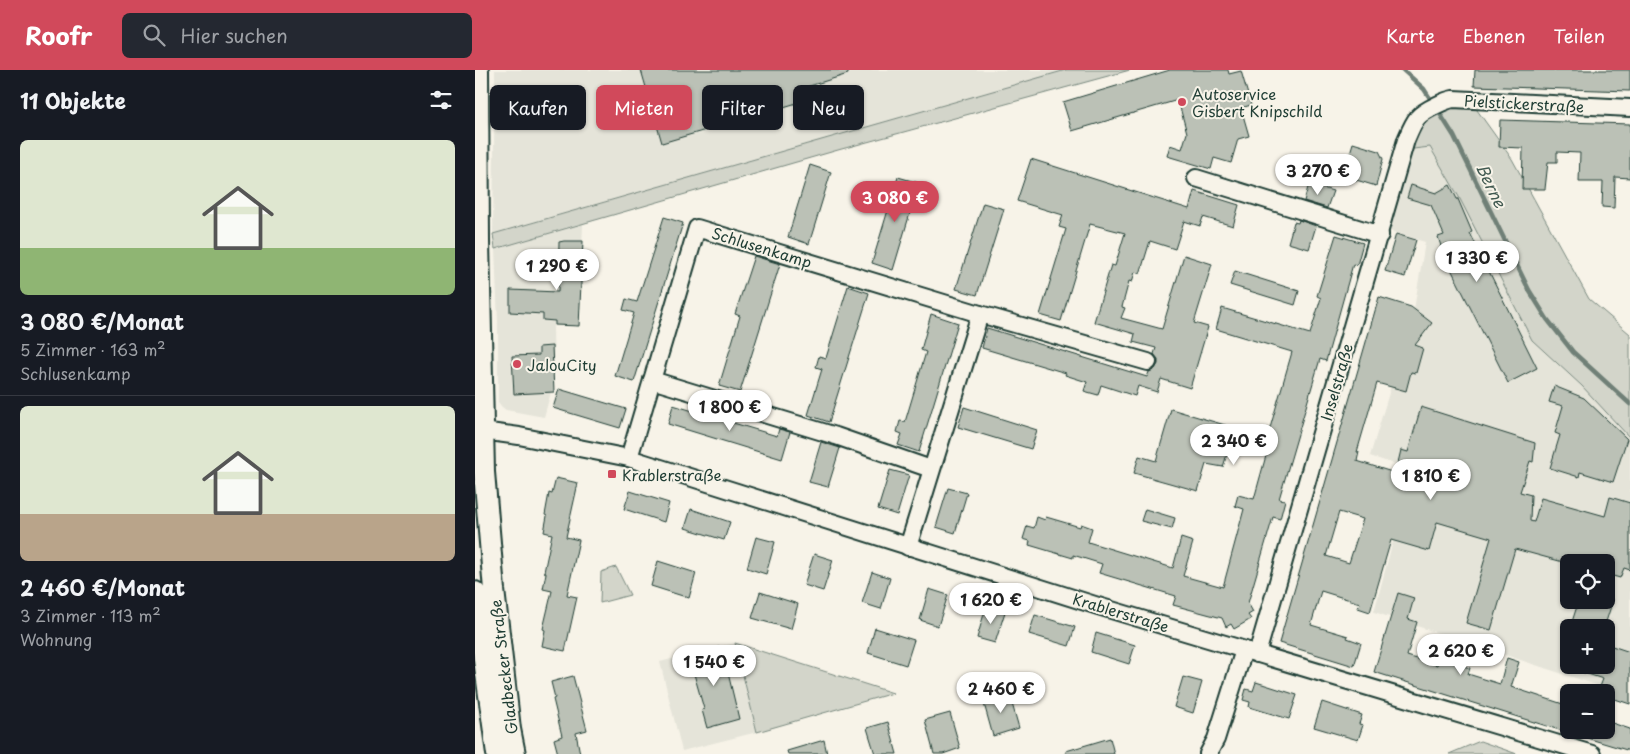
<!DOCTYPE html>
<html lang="de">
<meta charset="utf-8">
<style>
body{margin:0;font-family:"Playpen Sans",sans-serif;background:#242831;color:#f1f3f6;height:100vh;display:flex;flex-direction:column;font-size:19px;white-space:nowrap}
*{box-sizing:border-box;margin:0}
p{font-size:16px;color:#9ea1a6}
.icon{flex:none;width:28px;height:28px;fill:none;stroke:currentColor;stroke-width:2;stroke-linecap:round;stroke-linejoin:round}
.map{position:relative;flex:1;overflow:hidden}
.panel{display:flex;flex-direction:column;background:#171b24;width:475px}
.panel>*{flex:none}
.hud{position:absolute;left:15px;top:15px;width:475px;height:45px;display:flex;gap:10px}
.fabs{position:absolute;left:1085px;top:484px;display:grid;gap:10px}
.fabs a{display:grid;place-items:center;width:55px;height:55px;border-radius:8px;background:#171b24;box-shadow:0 1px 4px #0004;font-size:25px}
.price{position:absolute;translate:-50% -42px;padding:0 11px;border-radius:18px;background:#fff;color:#222;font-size:16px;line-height:32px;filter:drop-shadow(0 1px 2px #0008)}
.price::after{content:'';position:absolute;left:50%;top:30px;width:15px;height:11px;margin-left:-8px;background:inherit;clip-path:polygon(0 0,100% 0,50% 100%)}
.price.active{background:#d1495b;color:#fff}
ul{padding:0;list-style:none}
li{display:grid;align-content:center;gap:10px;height:265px;padding:0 20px}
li+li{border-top:1px solid #363941}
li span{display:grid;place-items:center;height:155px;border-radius:8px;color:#555}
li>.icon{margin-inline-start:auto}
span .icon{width:90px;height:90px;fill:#fffc;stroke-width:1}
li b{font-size:21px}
h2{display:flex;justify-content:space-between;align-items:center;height:60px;padding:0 20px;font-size:21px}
.chip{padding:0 18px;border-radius:8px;background:#171b24;box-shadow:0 1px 4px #0004;font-size:18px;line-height:45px}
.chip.active{background:#d1495b;color:#fff}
header{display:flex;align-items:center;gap:30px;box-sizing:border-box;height:70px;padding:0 25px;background:#d1495b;color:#fff}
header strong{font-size:24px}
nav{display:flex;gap:28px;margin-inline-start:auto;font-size:18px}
.search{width:350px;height:45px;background:#242831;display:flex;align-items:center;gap:12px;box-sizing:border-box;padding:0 18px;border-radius:8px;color:#9ea1a6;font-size:19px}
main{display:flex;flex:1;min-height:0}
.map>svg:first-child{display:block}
.built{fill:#e5e4d9;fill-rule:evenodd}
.green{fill:#d3d5ca;stroke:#79897f}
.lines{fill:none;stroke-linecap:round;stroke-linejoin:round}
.stream{stroke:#6f8077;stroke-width:4.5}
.building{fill:#bbc1b6;stroke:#1f3d34;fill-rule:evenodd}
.minor-casing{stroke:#1f3d34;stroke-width:20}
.major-casing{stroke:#1f3d34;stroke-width:24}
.minor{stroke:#f7f3e8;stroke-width:16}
.major{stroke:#f7f3e8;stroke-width:20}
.poi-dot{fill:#d1495b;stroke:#f7f3e8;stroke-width:2}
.labels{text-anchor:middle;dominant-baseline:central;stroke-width:4;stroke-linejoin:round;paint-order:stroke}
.poi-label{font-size:15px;fill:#1f3d34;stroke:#f7f3e8;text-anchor:start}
.street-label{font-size:15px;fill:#1f3d34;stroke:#f7f3e8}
.water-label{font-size:16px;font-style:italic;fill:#405950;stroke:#f7f3e8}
</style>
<header>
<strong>Roofr</strong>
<div class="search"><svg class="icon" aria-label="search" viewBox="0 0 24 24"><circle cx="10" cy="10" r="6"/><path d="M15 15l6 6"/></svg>Hier suchen</div>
<nav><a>Karte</a><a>Ebenen</a><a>Teilen</a></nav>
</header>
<main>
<section class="panel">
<h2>11 Objekte<svg class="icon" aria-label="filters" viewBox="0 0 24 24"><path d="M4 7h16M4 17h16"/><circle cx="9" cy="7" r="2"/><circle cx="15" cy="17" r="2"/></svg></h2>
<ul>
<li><span style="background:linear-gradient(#dfe7d0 70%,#8fb573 0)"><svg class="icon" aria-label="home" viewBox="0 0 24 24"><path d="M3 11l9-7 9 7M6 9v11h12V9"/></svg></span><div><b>3 080 €/Monat</b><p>5 Zimmer · 163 m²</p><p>Schlusenkamp</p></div></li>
<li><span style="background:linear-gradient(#dfe7d0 70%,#b9a48a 0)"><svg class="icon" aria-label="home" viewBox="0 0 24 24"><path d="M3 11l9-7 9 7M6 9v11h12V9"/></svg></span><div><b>2 460 €/Monat</b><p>3 Zimmer · 113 m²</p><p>Wohnung</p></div></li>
</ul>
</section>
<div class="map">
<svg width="1155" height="684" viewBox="0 0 1155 684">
<rect width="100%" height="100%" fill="#f7f3e8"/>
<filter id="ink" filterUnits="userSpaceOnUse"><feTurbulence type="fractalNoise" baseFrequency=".02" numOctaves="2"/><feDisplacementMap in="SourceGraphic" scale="10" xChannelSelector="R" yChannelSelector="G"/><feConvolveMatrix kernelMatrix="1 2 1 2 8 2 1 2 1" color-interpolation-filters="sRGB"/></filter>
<g filter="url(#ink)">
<g class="built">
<polygon points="20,0 591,0 18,164"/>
<path d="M 955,77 L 984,127 L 1057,270 L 1107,316 L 1155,368 L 1155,626 L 899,542 L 937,400 L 895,386 L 939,240 L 950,172 L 908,159 L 930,80 ZM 1094,492 L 1131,492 L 1131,530 L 1094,530 ZM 1094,558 L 1131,558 L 1131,595 L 1094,595 Z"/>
<polygon points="108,154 104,256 78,256 79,311 69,347 31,340 27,337 23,332 23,253 20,179"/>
<polygon points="260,573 282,662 207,681 185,592"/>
</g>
<g class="green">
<polygon points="591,0 655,0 363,80 20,179 18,164"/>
<polygon points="972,32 997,33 1037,89 1114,229 1155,264 1155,368 1107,316 1057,270 984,127 955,77 930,80 939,57"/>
<polygon points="141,497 155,525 125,533 126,502"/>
<polygon points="260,573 418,623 282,662"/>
<polygon points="1005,671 1042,684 974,684"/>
</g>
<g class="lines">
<g class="stream">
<polyline points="928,0 949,19 958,33"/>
<polyline points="962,39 979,66 1054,220 1072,249 1098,282 1155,334"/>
</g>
</g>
<g class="building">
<polygon points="166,0 373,0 373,4 328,18 332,30 187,73"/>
<polygon points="695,0 753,0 754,4 766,1 776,35 766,38 774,66 763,69 756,93 739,88 736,99 692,86 695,75 707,79 712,63 703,30 597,61 588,32"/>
<polygon points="1000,0 1155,0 1155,21 999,16"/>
<polygon points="1025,50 1155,54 1155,108 1140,107 1139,138 1127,137 1128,112 1104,112 1105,83 1082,82 1082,92 1073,92 1070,119 1047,119 1048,78 1024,77"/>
<polygon points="878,73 904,81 908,89 901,116 868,106"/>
<polygon points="556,89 714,139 719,121 764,135 758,156 728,147 725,156 709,151 700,179 675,171 665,204 660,202 657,212 654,211 647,237 650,238 646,248 687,259 709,185 737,194 719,253 733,257 715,318 686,309 682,322 663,316 660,326 626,315 623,325 609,321 612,312 590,305 591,303 507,278 512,258 672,307 674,302 680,299 683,294 683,289 679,284 681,278 658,272 660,264 619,252 636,195 640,196 650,163 615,154 586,251 565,245 591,159 584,157 588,145 542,131"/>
<polygon points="335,95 356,102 334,174 313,167"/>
<polygon points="423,107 444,113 418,200 397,193"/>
<polygon points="834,114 858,121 852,138 829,131"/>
<polygon points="936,115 961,123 975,115 982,129 983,129 997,162 995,163 1062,298 1033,313 965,177 966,176 963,167 969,165 956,135 932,128"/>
<polygon points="508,133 529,139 502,225 481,219"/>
<polygon points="189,147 208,153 159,312 140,306 159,243 148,240 151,229 162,232"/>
<polygon points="824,150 841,156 834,179 813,173 819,152 823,153"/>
<polygon points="921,164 941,170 930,207 910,201"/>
<polygon points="861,165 888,173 882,195 878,194 851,291 845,289 804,429 810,430 805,449 798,447 773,533 778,542 773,545 776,549 759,559 756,554 751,557 747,548 698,535 701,526 624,503 627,494 598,485 598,488 554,475 555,471 548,469 552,456 559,458 562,447 570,450 571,447 605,457 606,454 617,458 613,472 698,498 706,468 718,472 708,506 748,517 769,439 760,436 763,425 779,429 792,382 784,379 788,363 793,365 817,282 741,259 747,238 835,264 846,228 842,226"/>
<polygon points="89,171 108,171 104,256 80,255 80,251 68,250 68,244 35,242 35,220 83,222 84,172"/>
<polygon points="279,186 305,194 265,322 244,316 265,246 260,244"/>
<polygon points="760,201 824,221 820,235 755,215"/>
<polygon points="373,216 394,223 354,352 333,345 347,299 341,297 344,286 351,288"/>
<path d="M 904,227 L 936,237 L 957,253 L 940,275 L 948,278 L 941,303 L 936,302 L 931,321 L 902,313 L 882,382 L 884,382 L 882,391 L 917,402 L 918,400 L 921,401 L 926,380 L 933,382 L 946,337 L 1060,373 L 1058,392 L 1055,391 L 1045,422 L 1056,425 L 1055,451 L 1059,452 L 1066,428 L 1130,446 L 1135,427 L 1155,433 L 1155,500 L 1149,498 L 1145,508 L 1131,504 L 1131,492 L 1088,492 L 1040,479 L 1016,560 L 991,553 L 1016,468 L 962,452 L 954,481 L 916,470 L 895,542 L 883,538 L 885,533 L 846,521 L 836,555 L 873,566 L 872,568 L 886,573 L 879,596 L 804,573 ZM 864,442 L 888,449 L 874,493 L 851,486 Z"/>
<polygon points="456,244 483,253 444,382 423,375 427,364 422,362 425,351 430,352 451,282 446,280"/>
<polygon points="77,276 79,322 39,324 37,286 64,285 64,277"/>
<polygon points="1079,316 1109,328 1152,369 1138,412 1105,402 1104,407 1075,398 1085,365 1080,363 1088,336 1074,332"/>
<polygon points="84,319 151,339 145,358 78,338"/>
<polygon points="198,335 302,366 304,359 315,362 307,389 193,354"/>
<polygon points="489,337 562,360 556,379 483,357"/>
<polygon points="696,339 760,358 748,397 731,394 723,421 659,403 664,386 681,391"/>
<polygon points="346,372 365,378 353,417 334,412"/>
<polygon points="415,400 434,405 422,445 403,439"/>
<polygon points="81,408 103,413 91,467 104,470 92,525 102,527 90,581 67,576 70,560 68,559 77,521 68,519 71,503 69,502 77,464 69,462 72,446 70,445 74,423 77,424"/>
<polygon points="473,418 492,423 480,463 461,457"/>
<polygon points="155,421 194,433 189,452 149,439"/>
<polygon points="216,439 255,452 249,470 210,458"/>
<polygon points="670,439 700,448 697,459 666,451"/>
<polygon points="281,467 300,472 291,504 272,498"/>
<polygon points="339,484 358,490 348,521 329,515"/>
<polygon points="183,491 221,503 214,528 176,516"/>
<polygon points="397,502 415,508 406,539 387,533"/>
<polygon points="454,519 473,525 463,556 445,550"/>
<polygon points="285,522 323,534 316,559 277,548"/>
<polygon points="923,523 939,528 933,549 942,552 932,586 962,595 965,585 968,586 973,572 984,576 979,593 995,598 993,604 1025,614 1032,588 1044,592 1036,617 1094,636 1094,663 899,602"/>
<polygon points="1104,530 1138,530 1129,558 1095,558"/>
<polygon points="511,537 530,542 520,573 502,568"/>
<polygon points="560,545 600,557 594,576 554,564"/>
<polygon points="400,558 439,570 431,595 393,583"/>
<polygon points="621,563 660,575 654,594 616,582"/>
<polygon points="1131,574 1155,582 1155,634 1131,626 1131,622 1123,622 1128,609 1091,597 1092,595 1131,595"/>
<polygon points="244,577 251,604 253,603 264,649 232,658 227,640 229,639 219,604 217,604 212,586"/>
<polygon points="98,606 112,660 101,663 105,684 83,684 79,669 87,666 78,629 80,628 76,612"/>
<polygon points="708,607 727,612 718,643 699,637"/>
<polygon points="781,612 822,625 814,649 774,637 775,632 768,630 771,619 778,621"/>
<polygon points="534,623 544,658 518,666 508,630"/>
<polygon points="847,632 887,645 884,654 888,655 883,670 839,657"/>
<polygon points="475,643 485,678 468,684 459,684 450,650"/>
<polygon points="1131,651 1155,659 1155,681 1095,663 1095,660 1131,660"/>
<polygon points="413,652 422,684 400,684 392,658"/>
<polygon points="635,668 639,684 591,684 591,681"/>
<polygon points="349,670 352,684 313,684 312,681"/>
</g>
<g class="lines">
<defs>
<g id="minor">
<polyline points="721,108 905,165"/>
<polyline points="177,310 361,366 456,399"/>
<polyline points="0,360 44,366 154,388 623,536 1117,684"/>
<polyline points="154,388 222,158 505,244 673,292"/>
<polyline points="433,477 505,244"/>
<path d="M 782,584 L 931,70 C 940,49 941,45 962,35 C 968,32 972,30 978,29 L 1155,38"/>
<polyline points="733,684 741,669 769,580"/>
</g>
<g id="major">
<polyline points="3,0 4,171 9,402 19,520 35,659 40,684"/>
<polyline points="0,522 22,684"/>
</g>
</defs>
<use href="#minor" class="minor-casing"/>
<use href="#major" class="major-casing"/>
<use href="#minor" class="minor"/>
<use href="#major" class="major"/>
</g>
</g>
<g class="poi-dot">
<circle cx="707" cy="32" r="5"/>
<circle cx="42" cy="294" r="5"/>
<rect x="132" y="399" width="10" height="10" rx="2.5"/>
</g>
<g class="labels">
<g class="poi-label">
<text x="717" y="23">Autoservice<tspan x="717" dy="17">Gisbert Knipschild</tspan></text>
<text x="52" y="294">JalouCity</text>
<text x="147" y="404">Krablerstraße</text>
</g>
<g class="street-label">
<text transform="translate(1049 33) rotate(3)">Pielstickerstraße</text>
<text transform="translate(287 177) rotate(17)">Schlusenkamp</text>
<text transform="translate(861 312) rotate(-74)">Inselstraße</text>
<text transform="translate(646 542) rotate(17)">Krablerstraße</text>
<text transform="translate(28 597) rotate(-97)">Gladbecker Straße</text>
</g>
<g class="water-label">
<text transform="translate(1017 115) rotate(64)">Berne</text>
</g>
</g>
</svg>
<div class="fabs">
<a><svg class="icon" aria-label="locate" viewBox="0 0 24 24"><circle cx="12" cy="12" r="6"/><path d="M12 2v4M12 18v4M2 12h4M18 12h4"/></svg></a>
<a>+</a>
<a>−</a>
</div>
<b class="price" style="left:843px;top:126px">3 270 €</b>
<b class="price active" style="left:420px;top:153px">3 080 €</b>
<b class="price" style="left:1002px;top:213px">1 330 €</b>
<b class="price" style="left:82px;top:221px">1 290 €</b>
<b class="price" style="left:255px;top:362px">1 800 €</b>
<b class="price" style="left:759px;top:396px">2 340 €</b>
<b class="price" style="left:956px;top:431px">1 810 €</b>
<b class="price" style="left:516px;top:555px">1 620 €</b>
<b class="price" style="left:986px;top:606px">2 620 €</b>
<b class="price" style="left:239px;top:617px">1 540 €</b>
<b class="price" style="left:526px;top:644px">2 460 €</b>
<div class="hud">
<a class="chip">Kaufen</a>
<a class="chip active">Mieten</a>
<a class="chip">Filter</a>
<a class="chip">Neu</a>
</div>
</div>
</main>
